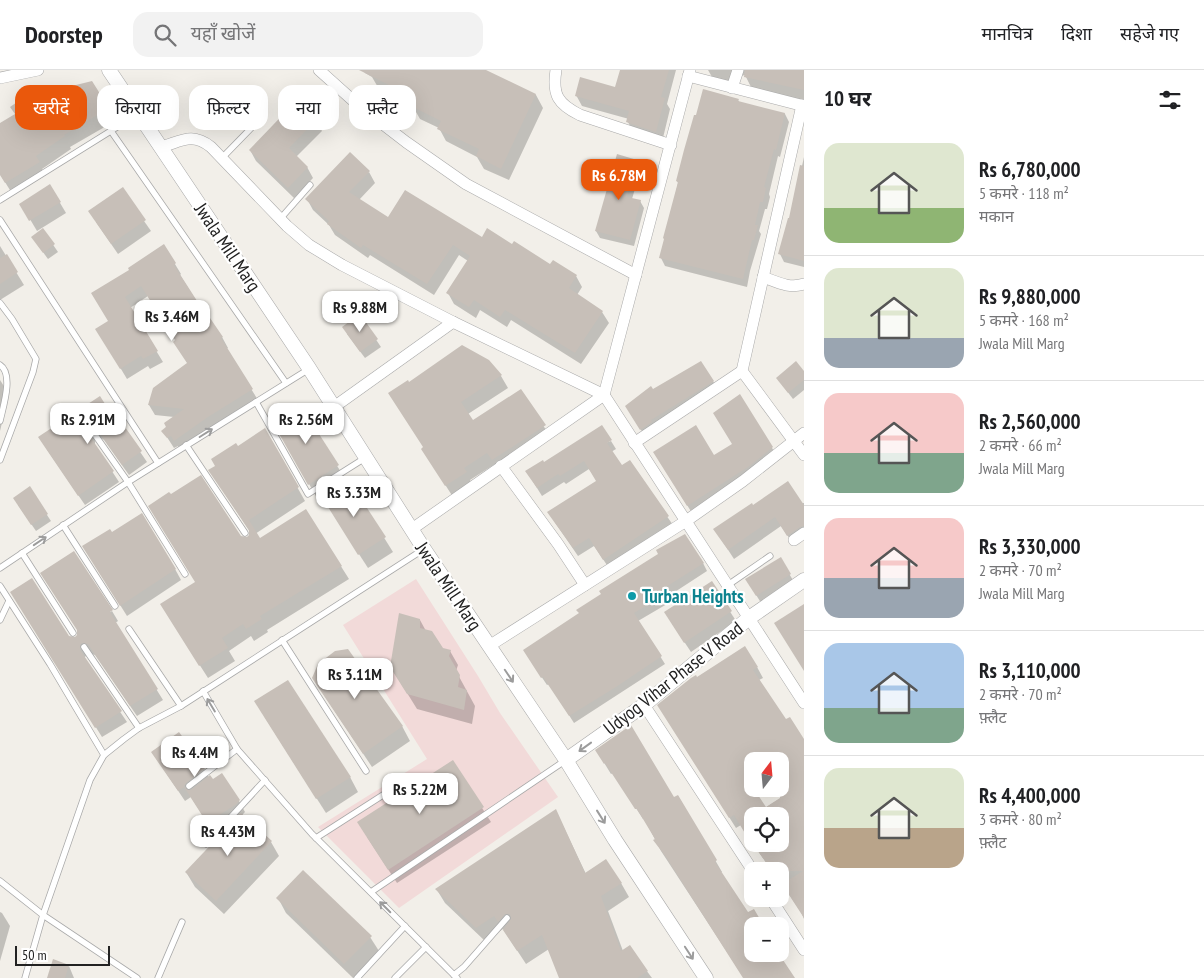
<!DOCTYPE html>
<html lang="hi">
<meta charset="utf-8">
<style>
body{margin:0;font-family:"PT Sans Narrow","Noto Sans Devanagari",sans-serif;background:#f2f2f2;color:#202124;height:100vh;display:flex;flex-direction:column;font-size:19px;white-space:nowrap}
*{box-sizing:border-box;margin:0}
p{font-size:16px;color:#757577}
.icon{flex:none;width:28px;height:28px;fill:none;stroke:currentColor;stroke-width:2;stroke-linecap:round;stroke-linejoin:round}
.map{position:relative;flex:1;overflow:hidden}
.panel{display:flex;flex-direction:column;background:#fff;width:400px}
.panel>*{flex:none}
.guide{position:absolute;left:15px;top:15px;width:475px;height:45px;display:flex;gap:10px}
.needle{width:32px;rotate:16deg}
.tools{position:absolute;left:744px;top:682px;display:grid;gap:10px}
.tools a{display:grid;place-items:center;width:45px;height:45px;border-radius:10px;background:#fff;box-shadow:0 5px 20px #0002;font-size:25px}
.scale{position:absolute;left:15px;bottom:12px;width:95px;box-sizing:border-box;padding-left:5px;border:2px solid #222;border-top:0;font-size:14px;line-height:18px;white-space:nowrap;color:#222;-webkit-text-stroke:4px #fff;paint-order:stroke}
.price{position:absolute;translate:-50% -42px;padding:0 11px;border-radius:10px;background:#fff;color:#222;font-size:16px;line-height:32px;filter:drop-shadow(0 1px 2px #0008)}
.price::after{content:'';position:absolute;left:50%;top:30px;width:15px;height:11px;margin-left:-8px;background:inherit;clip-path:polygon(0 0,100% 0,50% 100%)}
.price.active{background:#ea580c;color:#fff}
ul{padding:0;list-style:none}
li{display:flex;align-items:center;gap:15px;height:125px;padding:0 20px}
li+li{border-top:1px solid #e0e0e0}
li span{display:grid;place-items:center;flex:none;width:140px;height:100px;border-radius:15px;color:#555}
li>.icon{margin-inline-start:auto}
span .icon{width:60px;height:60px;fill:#fffc;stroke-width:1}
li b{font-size:21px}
h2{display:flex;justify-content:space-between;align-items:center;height:60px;padding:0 20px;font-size:21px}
.chip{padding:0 18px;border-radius:15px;background:#fff;box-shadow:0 5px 20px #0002;font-size:18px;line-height:45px}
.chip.active{background:#ea580c;color:#fff}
header{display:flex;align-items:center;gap:30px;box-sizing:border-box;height:70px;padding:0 25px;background:#fff;border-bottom:1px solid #e0e0e0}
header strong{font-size:24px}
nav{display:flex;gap:28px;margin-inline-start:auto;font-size:18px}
.search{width:350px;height:45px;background:#f2f2f2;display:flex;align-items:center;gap:12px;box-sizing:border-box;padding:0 18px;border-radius:15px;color:#757577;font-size:19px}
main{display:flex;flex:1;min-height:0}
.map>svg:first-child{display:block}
.commercial{fill:#f2dad9}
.shadow{fill:#0003;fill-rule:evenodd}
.building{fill:#c7bfb8;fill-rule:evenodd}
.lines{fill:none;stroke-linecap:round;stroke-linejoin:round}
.service-casing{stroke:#a9a9a9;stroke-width:7}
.minor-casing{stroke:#a9a9a9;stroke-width:12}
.tertiary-casing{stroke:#a9a9a9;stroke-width:15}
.service{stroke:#fff;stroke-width:5.5}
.minor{stroke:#fff;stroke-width:11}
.tertiary{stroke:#fff;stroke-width:14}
.oneway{stroke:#9c9c9c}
.culture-dot{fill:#0f9aa8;stroke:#fff;stroke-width:2}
.labels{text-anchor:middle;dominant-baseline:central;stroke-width:4.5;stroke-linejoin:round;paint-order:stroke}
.street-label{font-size:19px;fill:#222;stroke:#fff}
.culture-label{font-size:19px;font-weight:bold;fill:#0d838f;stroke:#fff;text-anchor:start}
</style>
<header>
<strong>Doorstep</strong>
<div class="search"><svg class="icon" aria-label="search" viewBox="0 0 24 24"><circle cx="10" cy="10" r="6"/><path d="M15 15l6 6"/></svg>यहाँ खोजें</div>
<nav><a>मानचित्र</a><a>दिशा</a><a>सहेजे गए</a></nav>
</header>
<main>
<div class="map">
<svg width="804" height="908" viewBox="0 0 804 908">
<rect width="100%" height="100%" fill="#f2efe9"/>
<polygon class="commercial" points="416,509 478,606 500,643 558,727 399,838 318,757 427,689 343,555"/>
<g class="shadow">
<polygon points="363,0 483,0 536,25 543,38 509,110 484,99 477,87 446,71 439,58 420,49 412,35 379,19 372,7 365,3"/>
<polygon points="621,0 676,0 667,34 670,39 662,72 633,62 628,52 629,49 582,36 576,25 616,18"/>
<polygon points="708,0 804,0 804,30 752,19 745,5 740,6 736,13 712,7"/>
<polygon points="92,12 115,51 70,77 71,79 42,99 46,105 13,125 0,104 0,54 16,45 35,26"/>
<polygon points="738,30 740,33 785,44 789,52 780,87 778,86 769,124 770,127 767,139 765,139 759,161 761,164 750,201 747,217 665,196 661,188 678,113 677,111"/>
<polygon points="316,50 322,61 296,87 307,97 313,108 294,128 256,91 250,80"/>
<polygon points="804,87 804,197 784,192 780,184 790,150"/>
<polygon points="637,91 641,98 632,129 640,131 644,138 634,176 600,168 596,161"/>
<polygon points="369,102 375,113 359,130 388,148 482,168 576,206 582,217 577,225 602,242 609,253 581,294 511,250 507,257 480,240 476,248 454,234 448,223 468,191 459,185 434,225 370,185 368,188 335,165 329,155 313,140 307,129"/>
<polygon points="50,116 66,143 37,161 21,134"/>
<polygon points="144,151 151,161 118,184 96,152"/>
<polygon points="43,160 58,182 48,189 37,174"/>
<polygon points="0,176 24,215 0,230"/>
<polygon points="164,176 181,204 180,205 208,250 222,267 228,278 226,279 258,330 181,381 178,376 174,378 163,361 174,347 155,345 149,335 188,294 176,271 148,226 130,238 163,292 150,299 148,296 127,309 103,269 131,200"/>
<polygon points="360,246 381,277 365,288 347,264"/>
<polygon points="489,291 501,306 508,318 468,344 473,352 521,320 551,368 500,402 495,394 470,410 473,415 453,427 430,391 424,378 409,313"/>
<polygon points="804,303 804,320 793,329 777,308"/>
<polygon points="0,310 9,324 0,361"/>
<polygon points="713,311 717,318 645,366 630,343"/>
<polygon points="740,326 777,386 692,443 659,390 714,386 734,374"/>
<polygon points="300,337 346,410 317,428 275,354"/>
<polygon points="115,345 147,392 129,405 104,370 100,367 95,369 95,375 119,412 85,435 46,378"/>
<polygon points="265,360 305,431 255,464 259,470 306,441 349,509 267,560 268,562 254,571 251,566 229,581 235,591 208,608 169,547 196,512 240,467 248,469 250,462 218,413 238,377"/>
<polygon points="611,371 616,379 611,382 622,397 629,392 673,455 609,498 594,476 578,486 554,451 598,411 589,399 566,414 564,412 542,426 532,410 544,394"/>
<polygon points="350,413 393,482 368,498 333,444"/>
<polygon points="29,418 51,451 36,461 18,435"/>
<polygon points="804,433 804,467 794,475 781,456 734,489 721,469 752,436"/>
<polygon points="90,487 175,499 181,510 127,546"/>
<polygon points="780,489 796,515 763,536 753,520"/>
<polygon points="703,493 707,501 664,529 667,534 638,551 665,594 574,653 549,614 547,615 529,588 602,525"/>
<polygon points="712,513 736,551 691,582 671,552"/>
<polygon points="18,533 68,567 75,569 79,565 78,561 112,541 118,551 115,553 163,630 137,646 95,585 88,583 85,587 85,590 127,652 102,667"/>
<polygon points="420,550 426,561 442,579 450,581 458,595 456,601 475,636 472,654 417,639 391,597"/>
<path d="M 757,597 L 763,608 L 759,610 L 786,651 L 804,671 L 804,849 L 801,842 L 780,811 L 780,801 L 772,801 L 753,774 L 780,774 L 780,746 L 752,746 L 752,773 L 741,755 L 736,758 L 665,646 L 697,608 ZM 752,691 L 780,691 L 780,716 L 786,725 L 765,738 L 752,719 Z"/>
<polygon points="322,622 402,656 410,671 372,697"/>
<polygon points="264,646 350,707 358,722 326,743"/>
<polygon points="152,682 204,698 209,708 239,731 245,742 242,745 271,772 279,786 224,844 195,817 186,802 234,751 214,763 191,727 185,731"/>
<polygon points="603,691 673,729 678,726 722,802 720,802 748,844 753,840 763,856 752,856 752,884 779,884 793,908 744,908 661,781 644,748 643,749 613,703 611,704"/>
<polygon points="453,692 491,752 397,813 367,767"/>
<polygon points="556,741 586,804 621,813 629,827 608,841 623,881 629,877 652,908 560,908 549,879 526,894 503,859 485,871 445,833 437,820"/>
<polygon points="278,828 370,867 379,881 353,908 286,843"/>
<polygon points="0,842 2,843 10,856 0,891"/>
<polygon points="69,896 74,908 48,908"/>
</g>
<g class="building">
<polygon points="359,0 486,0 536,24 501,99 476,86 479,79 437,59 441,51 411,36 415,28"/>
<polygon points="620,0 669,0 661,27 665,28 656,62 626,52 629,41 575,26 580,7 615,17"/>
<polygon points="745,0 804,0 804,20 744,7"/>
<polygon points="92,11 109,38 64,65 65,66 36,86 40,92 5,113 0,105 0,53 15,44 10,37 33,21 36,25"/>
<polygon points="703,19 739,29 738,31 785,43 776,80 774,79 764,117 766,118 763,132 760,132 755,155 758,155 754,170 752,170 743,209 659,188 664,169 663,168 678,112 676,111 684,80 694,45 696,45"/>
<polygon points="297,30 317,49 289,78 308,97 288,118 249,80"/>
<polygon points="350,82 370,101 349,122 388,147 405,120 482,167 487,158 512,174 514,171 550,194 553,190 577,205 569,218 603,241 575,283 505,240 500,247 474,230 469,237 446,223 470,186 453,175 427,214 363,175 361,178 327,154 329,151 305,129"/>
<polygon points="617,84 637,90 627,127 641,130 630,170 595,161"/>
<polygon points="800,95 804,96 804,191 778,184 788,148 789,148"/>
<polygon points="50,114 61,132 29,151 19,134"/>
<polygon points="123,117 146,150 111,174 88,141"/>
<polygon points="43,158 55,174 43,183 31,167"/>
<polygon points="164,174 176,193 174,195 208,248 210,248 223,267 221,268 253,319 208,347 174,371 171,366 167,368 161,361 166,357 164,353 184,339 148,335 153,318 187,293 173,272 175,270 141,216 125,227 158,281 143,289 141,286 120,299 95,259 108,251 91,223 129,200 128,198"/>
<polygon points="7,184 18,202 0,214 0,188"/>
<polygon points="360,244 378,269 360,282 342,257"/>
<polygon points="462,275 489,290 502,305 461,332 473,350 521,319 546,355 492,390 487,383 464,398 467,402 445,416 421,379 423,377 388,323 408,310 409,312"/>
<polygon points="701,291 714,311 651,350 652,352 640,360 625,336 651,316 653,319"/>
<polygon points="796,291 804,301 804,310 788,323 776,308"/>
<polygon points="740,324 773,377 748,397 687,436 653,382 696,355 714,385 732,374 713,343"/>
<polygon points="100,326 112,345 115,343 142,381 122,395 97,359 93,357 90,358 89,365 114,401 78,426 38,367"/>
<polygon points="301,336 339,395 308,415 273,353"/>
<polygon points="602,355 612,370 607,373 622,395 630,390 669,446 603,490 589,468 573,478 547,442 596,411 584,391 560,406 558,404 537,418 525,401 543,390 544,392"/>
<polygon points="265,358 299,417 249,450 260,468 306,439 342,496 260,546 262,549 246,559 243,554 222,568 228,578 199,596 160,534 195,512 148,436 169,422 171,424 201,405 241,466 247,467 249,465 249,460 208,400 215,396 211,389 236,373 238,376"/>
<polygon points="788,411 804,435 804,456 800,457 787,466 775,447 728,480 713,459 752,433 753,435"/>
<polygon points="350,412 386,467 358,485 323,429"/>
<polygon points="30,416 48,444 31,455 13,428"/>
<polygon points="142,443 176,499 120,536 82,476 110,459 112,462"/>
<polygon points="685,464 704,493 661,520 664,525 634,543 662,586 616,617 569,646 543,607 541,608 523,580 579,543 576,540 601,524 599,521 658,484 656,480"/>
<polygon points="74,481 113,540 110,542 116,552 158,619 130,636 88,574 82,573 80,575 80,580 122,641 95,658 10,522 32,508 69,566 75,567 77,565 77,560 40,503"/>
<polygon points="781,487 791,504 756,526 745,509"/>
<polygon points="712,511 732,541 684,573 664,542"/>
<polygon points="804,534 804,601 774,553"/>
<polygon points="399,543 420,549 420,558 432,561 443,578 451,580 449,586 460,605 458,617 467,620 464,640 407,624 390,597"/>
<path d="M 745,576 L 758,597 L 753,600 L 786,649 L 790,647 L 804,669 L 804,848 L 782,814 L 803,801 L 772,801 L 753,774 L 780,774 L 780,746 L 752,746 L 752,775 L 734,745 L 729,748 L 657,635 L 691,608 L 696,605 L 697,607 ZM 752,691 L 780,691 L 780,728 L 766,737 L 754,719 L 752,719 L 747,708 L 752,704 Z"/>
<polygon points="348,579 403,656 363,684 312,608 318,594 335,581"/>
<polygon points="288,610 351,707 316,729 254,631"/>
<polygon points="631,655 674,727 678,725 717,790 715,792 748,842 754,839 764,856 752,856 752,884 779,884 795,908 743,908 666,787 653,770 655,769 637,739 635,739 605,693 604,694 595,680"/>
<polygon points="179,662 205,698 186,713 184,716 186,719 191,720 210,705 213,709 222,703 240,730 235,735 207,753 184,717 178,721 151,682"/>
<polygon points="453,690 484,737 388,800 357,752"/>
<polygon points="556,739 585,803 606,789 622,813 601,826 621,881 630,875 648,901 637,908 559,908 542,865 517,881 503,860 511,849 510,844 505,844 498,852 494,846 476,858 435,819"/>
<polygon points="241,743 272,771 216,831 185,802"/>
<polygon points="303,800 372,866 344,894 276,828"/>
<polygon points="53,889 69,895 65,908 47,908"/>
</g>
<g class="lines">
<defs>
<g id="service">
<polyline points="111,61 286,313"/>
<polyline points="222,88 259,50"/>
<polyline points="0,130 138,44"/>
<polyline points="280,149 310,115"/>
<polyline points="0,150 158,393"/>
<polyline points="0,233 12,249 36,289 33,302 0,390"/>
<path d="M 0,295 C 14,304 3,337 0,351"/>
<polyline points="256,332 308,424 365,388"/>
<polyline points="93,362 128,412 185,504"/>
<polyline points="186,375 245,463"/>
<polyline points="63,455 115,536"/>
<polyline points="22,483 73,563"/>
<polyline points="0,498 128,412 309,299"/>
<polyline points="728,515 770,486"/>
<polyline points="0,516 50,594 104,685"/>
<polyline points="0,550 9,531"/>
<polyline points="129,559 181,636"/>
<polyline points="282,570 366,701"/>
<polyline points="84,577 139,658"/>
<polyline points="203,621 237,679 312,764 457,908"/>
<polyline points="189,716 237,679"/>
<polyline points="316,768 397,716"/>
<polyline points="206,774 265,710"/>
<polyline points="0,811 43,845 137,908"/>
<polyline points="371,822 566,690"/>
<polyline points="454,905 464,897 507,848"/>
<polyline points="25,908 43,845 90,710 104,685 124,669 139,658 181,636 424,479"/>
<polyline points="158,908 182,852"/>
<polyline points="357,908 405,856"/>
<polyline points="395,908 426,877"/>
</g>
<g id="minor">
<polyline points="319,0 358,35 406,72 466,114 636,205"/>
<path d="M 556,0 C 552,25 558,34 580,45 L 671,75"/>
<polyline points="688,6 804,36"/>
<polyline points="0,8 38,0"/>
<polyline points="732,18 738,0"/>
<polyline points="802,35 742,301 804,385"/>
<path d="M 161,77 C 182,71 192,62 211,77 L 287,156 L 309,175 L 342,195 L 453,252 L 604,325 L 804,633"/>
<path d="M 763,207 C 777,212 789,219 804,214"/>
<polyline points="334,337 453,252"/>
<polyline points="634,373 742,301"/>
<polyline points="501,396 558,474 585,515"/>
<polyline points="412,459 604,325 690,0"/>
<polyline points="794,470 804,463"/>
<polyline points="489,576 686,451 743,411 804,363"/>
<polyline points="644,635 753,801"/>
<polyline points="771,829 804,880"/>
</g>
<g id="tertiary">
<polyline points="109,0 309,298 424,479 566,690 615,770 706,908"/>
<polyline points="566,690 644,635 749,548 804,510"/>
</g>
</defs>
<use href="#service" class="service-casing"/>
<use href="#minor" class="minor-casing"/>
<use href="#tertiary" class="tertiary-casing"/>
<use href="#service" class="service"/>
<use href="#minor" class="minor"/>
<use href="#tertiary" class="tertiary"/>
</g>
<defs><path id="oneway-shaft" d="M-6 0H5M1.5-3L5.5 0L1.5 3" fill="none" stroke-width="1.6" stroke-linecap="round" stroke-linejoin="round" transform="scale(1.25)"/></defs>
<g class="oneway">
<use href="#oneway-shaft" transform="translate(206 363) rotate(-32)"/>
<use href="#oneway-shaft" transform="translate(40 471) rotate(-34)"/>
<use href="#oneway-shaft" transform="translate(509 606) rotate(56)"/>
<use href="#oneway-shaft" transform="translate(211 635) rotate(-121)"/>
<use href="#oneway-shaft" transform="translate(585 677) rotate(144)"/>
<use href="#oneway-shaft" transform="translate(601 747) rotate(58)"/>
<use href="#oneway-shaft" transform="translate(385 837) rotate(-135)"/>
<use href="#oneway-shaft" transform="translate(689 883) rotate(57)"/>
</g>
<circle class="culture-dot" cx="632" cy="526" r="5"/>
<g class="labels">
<g class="street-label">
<text transform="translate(228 177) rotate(56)">Jwala Mill Marg</text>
<text transform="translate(449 516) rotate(56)">Jwala Mill Marg</text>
<text transform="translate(673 608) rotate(-38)">Udyog Vihar Phase V Road</text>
</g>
<g class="culture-label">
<text x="642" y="526">Turban Heights</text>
</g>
</g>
</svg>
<div class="tools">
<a><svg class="needle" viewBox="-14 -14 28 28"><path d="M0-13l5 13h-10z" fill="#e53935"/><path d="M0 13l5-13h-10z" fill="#757577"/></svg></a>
<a><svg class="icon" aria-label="locate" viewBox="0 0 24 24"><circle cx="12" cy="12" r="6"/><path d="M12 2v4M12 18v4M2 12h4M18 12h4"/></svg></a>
<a>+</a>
<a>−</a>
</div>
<div class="scale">50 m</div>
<b class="price active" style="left:619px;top:131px">Rs 6.78M</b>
<b class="price" style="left:360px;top:263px">Rs 9.88M</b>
<b class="price" style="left:172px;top:272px">Rs 3.46M</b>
<b class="price" style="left:88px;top:375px">Rs 2.91M</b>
<b class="price" style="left:306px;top:375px">Rs 2.56M</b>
<b class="price" style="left:354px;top:448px">Rs 3.33M</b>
<b class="price" style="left:355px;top:630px">Rs 3.11M</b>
<b class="price" style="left:195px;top:708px">Rs 4.4M</b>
<b class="price" style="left:420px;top:745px">Rs 5.22M</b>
<b class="price" style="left:228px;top:787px">Rs 4.43M</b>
<div class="guide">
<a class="chip active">खरीदें</a>
<a class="chip">किराया</a>
<a class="chip">फ़िल्टर</a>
<a class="chip">नया</a>
<a class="chip">फ़्लैट</a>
</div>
</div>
<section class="panel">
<h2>10 घर<svg class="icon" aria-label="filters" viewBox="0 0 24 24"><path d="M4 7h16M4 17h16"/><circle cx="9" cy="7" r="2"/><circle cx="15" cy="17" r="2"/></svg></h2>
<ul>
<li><span style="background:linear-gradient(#dfe7d0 65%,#8fb573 0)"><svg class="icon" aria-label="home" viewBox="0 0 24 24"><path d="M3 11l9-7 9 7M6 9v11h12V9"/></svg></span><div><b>Rs 6,780,000</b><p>5 कमरे · 118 m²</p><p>मकान</p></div></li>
<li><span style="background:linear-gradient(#dfe7d0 70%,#9aa5b1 0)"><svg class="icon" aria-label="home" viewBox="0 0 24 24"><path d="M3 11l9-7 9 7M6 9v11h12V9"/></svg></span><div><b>Rs 9,880,000</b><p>5 कमरे · 168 m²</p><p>Jwala Mill Marg</p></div></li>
<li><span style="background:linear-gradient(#f6c9c9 60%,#7fa58c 0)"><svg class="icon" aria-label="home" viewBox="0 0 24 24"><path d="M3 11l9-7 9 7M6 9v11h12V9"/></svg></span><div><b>Rs 2,560,000</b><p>2 कमरे · 66 m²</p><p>Jwala Mill Marg</p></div></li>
<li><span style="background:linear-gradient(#f6c9c9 60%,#9aa5b1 0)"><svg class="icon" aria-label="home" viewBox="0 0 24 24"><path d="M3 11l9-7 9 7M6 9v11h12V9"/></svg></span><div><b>Rs 3,330,000</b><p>2 कमरे · 70 m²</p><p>Jwala Mill Marg</p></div></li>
<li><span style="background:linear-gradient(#a9c7e8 65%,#7fa58c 0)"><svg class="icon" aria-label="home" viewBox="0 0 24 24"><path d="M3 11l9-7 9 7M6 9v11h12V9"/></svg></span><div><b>Rs 3,110,000</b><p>2 कमरे · 70 m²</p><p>फ़्लैट</p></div></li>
<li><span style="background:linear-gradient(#dfe7d0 60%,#b9a48a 0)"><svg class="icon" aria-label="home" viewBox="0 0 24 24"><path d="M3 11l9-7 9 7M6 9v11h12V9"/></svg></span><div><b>Rs 4,400,000</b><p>3 कमरे · 80 m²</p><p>फ़्लैट</p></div></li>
</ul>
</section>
</main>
